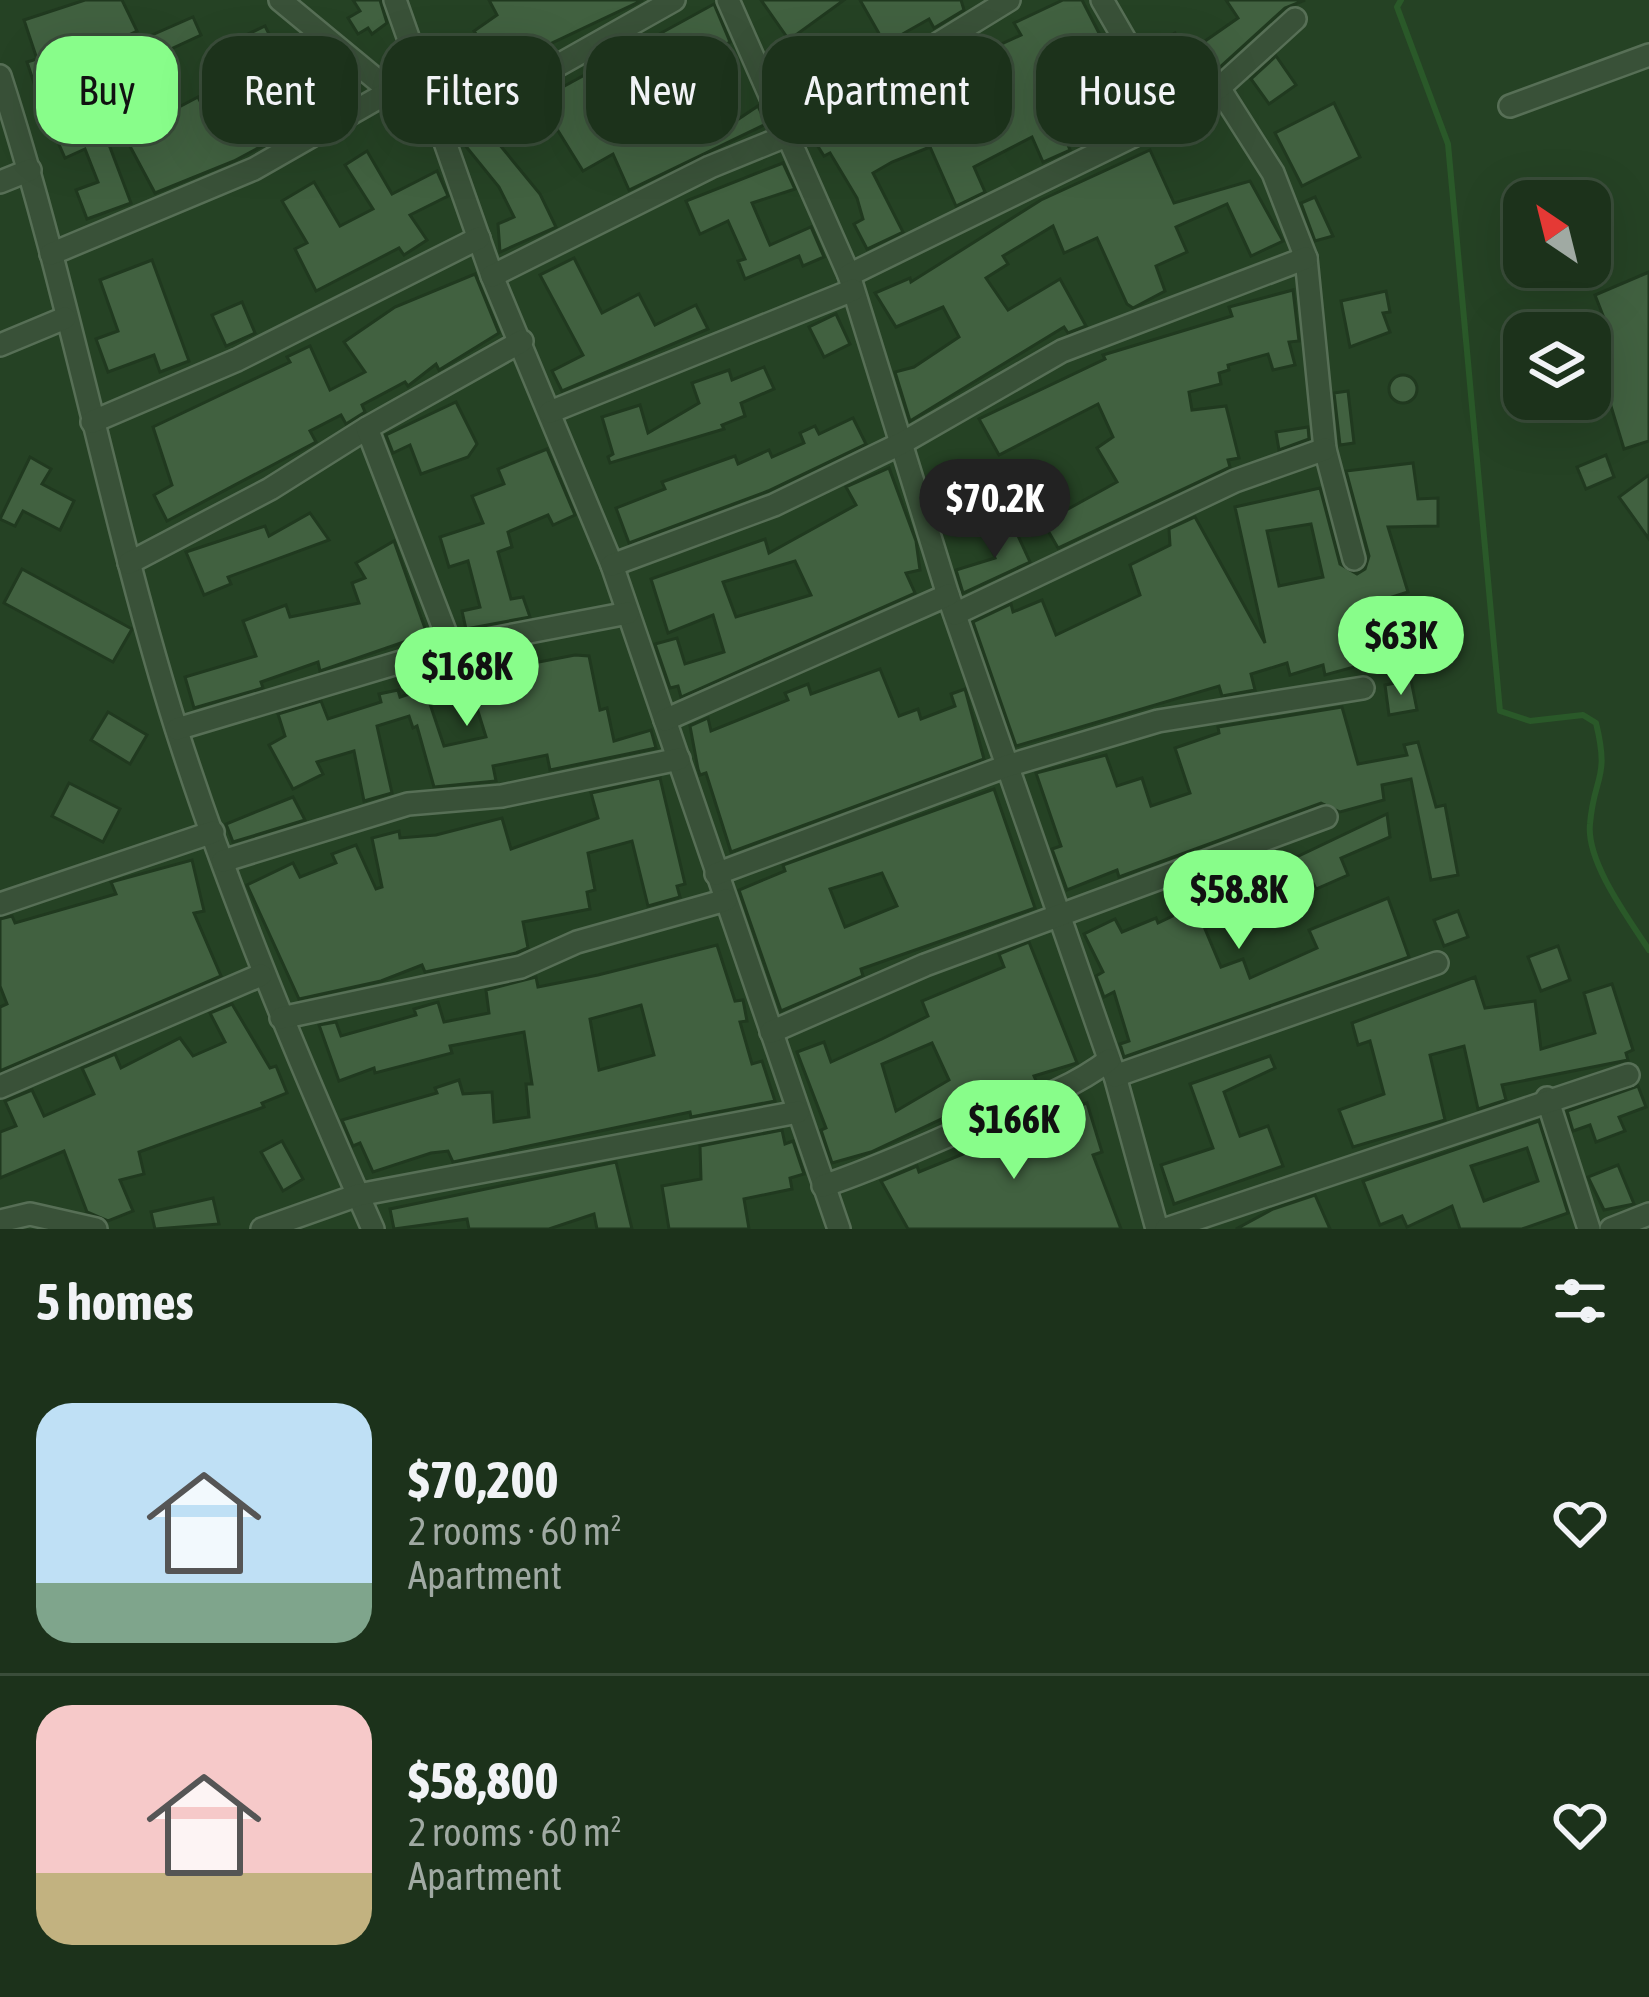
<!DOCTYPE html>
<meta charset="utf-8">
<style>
body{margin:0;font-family:"Asap Condensed",sans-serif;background:#253a24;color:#f1f3f6;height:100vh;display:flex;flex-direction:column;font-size:45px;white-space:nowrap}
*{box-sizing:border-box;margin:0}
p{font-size:39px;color:#a0aaa3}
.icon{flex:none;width:66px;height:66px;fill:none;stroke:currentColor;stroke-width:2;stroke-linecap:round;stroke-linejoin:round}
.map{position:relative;height:1229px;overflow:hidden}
.details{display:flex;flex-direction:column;background:#1c321b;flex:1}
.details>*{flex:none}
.hud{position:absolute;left:36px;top:36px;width:1578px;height:108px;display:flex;gap:24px}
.needle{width:78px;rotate:325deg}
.fabs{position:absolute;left:1503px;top:180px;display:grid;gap:24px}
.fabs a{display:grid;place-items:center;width:108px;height:108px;border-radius:24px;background:#1c321b;box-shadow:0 12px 48px #0002,0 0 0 3px #3a4d3a;font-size:60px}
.price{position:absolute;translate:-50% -102px;padding:0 27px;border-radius:42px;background:#88fd8a;color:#111;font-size:39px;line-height:78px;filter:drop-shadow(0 3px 6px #0008)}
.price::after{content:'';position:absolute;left:50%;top:72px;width:36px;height:27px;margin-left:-18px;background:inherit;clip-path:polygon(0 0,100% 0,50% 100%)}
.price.current{background:#222;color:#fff}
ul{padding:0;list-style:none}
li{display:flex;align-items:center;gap:36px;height:300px;padding:0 36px}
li+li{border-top:3px solid #3a4d3a}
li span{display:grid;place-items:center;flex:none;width:336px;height:240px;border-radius:36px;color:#555}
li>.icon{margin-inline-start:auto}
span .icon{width:144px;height:144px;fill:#fffc;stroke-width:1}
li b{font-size:51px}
h2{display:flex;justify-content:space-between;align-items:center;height:144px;padding:0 36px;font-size:51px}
.tag{padding:0 42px;border-radius:36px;background:#1c321b;box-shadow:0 12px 48px #0002,0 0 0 3px #3a4d3a;font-size:42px;line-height:108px}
.tag.current{background:#88fd8a;color:#111}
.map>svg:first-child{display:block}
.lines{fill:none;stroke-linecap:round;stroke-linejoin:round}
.stream{stroke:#2a5929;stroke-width:6}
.building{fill:#416140;stroke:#20391f;stroke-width:3;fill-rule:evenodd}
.minor-casing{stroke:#576f56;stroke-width:26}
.minor{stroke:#395138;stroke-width:21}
</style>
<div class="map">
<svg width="1649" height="1229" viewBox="0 0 1649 1229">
<rect width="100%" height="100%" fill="#254224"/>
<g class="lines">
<path class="stream" d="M 1401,0 L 1397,7 L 1448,144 L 1500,711 L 1530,721 L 1583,715 L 1596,723 C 1610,780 1594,775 1590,824 C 1586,862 1629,919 1649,950"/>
</g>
<g class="building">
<polygon points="85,0 122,0 137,31 106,46 145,125 198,97 210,121 269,90 244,36 265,26 284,64 311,45 334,64 352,90 327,106 318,93 291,111 299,126 234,161 155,193 124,135 108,142 131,203 87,219 76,190 98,182 85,149 65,158 54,133 93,116 71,70 34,83 27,62 37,59 24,20"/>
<polygon points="353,0 380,0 387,23 372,34 368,28 358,34 348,18 360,11"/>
<polygon points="489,0 643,0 550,44 552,48 482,91 473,77 479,73 465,50 481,41 474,31 497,15"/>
<polygon points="761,0 844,0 789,40"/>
<polygon points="860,0 961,0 964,10 934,28 929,19 885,44"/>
<polygon points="1063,0 1082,0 1101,37 1090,43 1114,81 1118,79 1134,119 1066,140 1070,150 1043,162 1032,137 974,167 985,192 956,206 930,147 892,162 873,173 903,232 867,249 854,224 863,219 857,198 830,153 824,156 814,140 834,128 838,135 912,108 905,96 931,79 937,88 977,66 964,45 979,36 988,50 1021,35 1014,23"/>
<polygon points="1226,0 1305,0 1285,8 1220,67 1175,97 1146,47 1175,33 1185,55 1238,18"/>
<polygon points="714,4 730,42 705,56 711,67 705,70 734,122 758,106 766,124 629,190 613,154 583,171 539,100"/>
<polygon points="193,17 201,35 160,54 152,35"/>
<polygon points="805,43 820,66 849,48 863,72 846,82 842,76 793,110 776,63"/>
<polygon points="1276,56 1296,85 1269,104 1251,79"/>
<polygon points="1334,103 1360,157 1302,186 1275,133"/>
<polygon points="485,127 540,194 556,227 500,252 498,224 514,217 499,187 464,144"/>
<polygon points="1150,150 1174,203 1250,181 1283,241 1251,256 1227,204 1176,227 1187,252 1156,266 1165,291 1133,308 1127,304 1097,238 1064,253 1053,226 1003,256 1008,264 986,278 1008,310 1060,279 1086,326 1068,333 1064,327 910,421 895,372 914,367 959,337 943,307 896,327 875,293 910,278 911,282 1041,200"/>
<polygon points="367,151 392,194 437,171 448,196 410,215 427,240 404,255 399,248 316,291 295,249 307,243 282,201 314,182 340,226 373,209 345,165"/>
<polygon points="783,163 795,189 752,203 770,245 811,227 824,257 803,266 799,256 745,279 738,261 745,259 728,221 700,234 686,201"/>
<polygon points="1315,197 1333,236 1315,241 1301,203"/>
<polygon points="574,258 602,313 639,294 655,325 696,305 708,329 562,391 552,371 583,355 540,275"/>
<polygon points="152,260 189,361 160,372 154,355 108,372 96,339 118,331 100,280"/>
<polygon points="1649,272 1649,441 1624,449 1586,324 1604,318 1595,295"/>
<polygon points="475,274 499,333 439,370 436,364 408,386 405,382 362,405 365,412 346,424 341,415 310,431 316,442 167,521 154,495 172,485 153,427 290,362 287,357 310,346 330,390 365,372 344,342 395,307"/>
<polygon points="1293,290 1299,341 1289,342 1295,365 1273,370 1268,354 1228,365 1229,370 1219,373 1221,384 1189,392 1192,410 1226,406 1239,458 1228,460 1230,467 1058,548 1039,515 1063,501 1068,509 1117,482 1097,448 1113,437 1098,404 999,455 979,419 1105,359 1103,355 1232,316 1229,307"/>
<polygon points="1386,291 1390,312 1383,313 1390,332 1350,347 1341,301"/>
<polygon points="242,302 255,333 226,346 212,315"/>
<polygon points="836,314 850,344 824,357 809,327"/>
<polygon points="764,367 774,389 741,403 745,416 722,425 724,429 610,463 608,457 613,454 602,417 640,405 648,433 699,403 692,383 729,370 732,380"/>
<circle cx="1403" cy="389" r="14"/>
<polygon points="1348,391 1354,443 1340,445 1334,393"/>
<polygon points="456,402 477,444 468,457 421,474 410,445 393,453 386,435"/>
<polygon points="853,418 866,444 768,491 629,543 616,508 665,489 662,482 735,456 738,464 769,450 772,457 804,443 800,433 815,426 819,434"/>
<polygon points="1308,427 1309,439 1279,450 1276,432"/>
<polygon points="547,449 575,515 553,525 548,515 508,532 512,547 498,552 511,599 523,597 530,617 466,629 462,611 480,607 468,561 449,567 440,537 483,523 472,496 504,484 498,469"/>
<polygon points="1606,455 1614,477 1586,489 1577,467"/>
<polygon points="30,457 51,469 42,484 74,501 60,530 23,511 15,526 0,519"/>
<path d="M 1413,463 L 1418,499 L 1438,498 L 1438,526 L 1388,527 L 1408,592 L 1373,603 L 1387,658 L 1325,675 L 1323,665 L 1290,675 L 1287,663 L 1251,674 L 1255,690 L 1222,696 L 1219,686 L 1016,746 L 973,622 L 1011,604 L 1013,612 L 1042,600 L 1056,635 L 1140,595 L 1130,565 L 1170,545 L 1169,529 L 1195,517 L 1265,643 L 1235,507 L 1320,488 L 1340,564 L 1357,574 L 1365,569 L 1369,556 L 1346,471 ZM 1311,524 L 1323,577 L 1279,586 L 1267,531 Z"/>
<path d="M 889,468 L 916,541 L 920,570 L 906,573 L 915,593 L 681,697 L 678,686 L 670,688 L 655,644 L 677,638 L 685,664 L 724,652 L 713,615 L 668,633 L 651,579 L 765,539 L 769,553 L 856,505 L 846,487 ZM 795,561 L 811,595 L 736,617 L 723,582 Z"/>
<polygon points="1649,475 1649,539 1619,497"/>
<polygon points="952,484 969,519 944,530 932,492"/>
<polygon points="310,513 329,540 228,577 231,584 204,595 186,552 265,526 269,536"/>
<polygon points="1014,527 1030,562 963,593 956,570 995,558 987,539"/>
<polygon points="394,541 427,634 320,671 318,662 261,682 263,688 194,708 185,677 256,656 243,621 286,605 290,617 359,603 352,583 365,578 356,563"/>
<polygon points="22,569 132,629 113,662 4,603"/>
<polygon points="575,655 589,656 600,710 607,708 614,741 651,730 656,748 550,770 547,755 493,766 496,781 434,787 417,726 413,728 409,716 377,726 392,793 364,801 354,751 317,762 323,774 293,789 269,745 285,736 278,714 321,701 328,719 381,702 379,694 398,690 400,697 425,689 444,746 486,737 467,676"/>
<polygon points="880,669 899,716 918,709 921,719 955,706 951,694 965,689 984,759 731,852 706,773 700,775 698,769 690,726 708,718 711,731 788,700 785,693 808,684 811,694"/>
<polygon points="1411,680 1417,710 1389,715 1385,685"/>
<polygon points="1342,707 1358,764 1407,755 1404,745 1418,742 1436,807 1445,805 1458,875 1431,880 1411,779 1382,785 1384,800 1340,812 1321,803 1119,877 1117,870 1067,890 1052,849 1061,846 1036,773 1106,755 1117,786 1142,778 1151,806 1190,793 1175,748 1219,733 1218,727"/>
<polygon points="108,712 147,735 130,764 91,740"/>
<polygon points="660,778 685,884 677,886 680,897 648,906 632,841 588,853 595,890 587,892 590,909 523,922 528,948 516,953 425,972 422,965 381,981 299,999 247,885 293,863 300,877 336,863 332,854 356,845 376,889 382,887 372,838 399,831 400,838 436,835 502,818 511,849 598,818 591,793"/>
<polygon points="69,783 120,809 103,842 52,816"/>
<path d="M 994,789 L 1035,908 L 861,969 L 863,976 L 781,1011 L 739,890 L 785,871 L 783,865 ZM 882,873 L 897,906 L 845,927 L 830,889 Z"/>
<polygon points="293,797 305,820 233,842 226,824"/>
<polygon points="1387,814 1390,837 1341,858 1348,875 1316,889 1311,879 1205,929 1221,967 1243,959 1250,978 1317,948 1309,930 1388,898 1409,957 1124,1057 1120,1044 1129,1041 1114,992 1104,997 1096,976 1103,972 1084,934 1115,919 1122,932 1156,918 1158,923"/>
<polygon points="192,860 204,911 194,913 221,976 0,1071 0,1007 7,1004 0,986 0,919 12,916 15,923 116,894 111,882"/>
<polygon points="1458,911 1468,937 1444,946 1434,920"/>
<path d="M 1029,942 L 1077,1063 L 1034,1076 L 1037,1083 L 963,1109 L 871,1152 L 832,1163 L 821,1130 L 826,1128 L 797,1052 L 824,1042 L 831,1062 L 882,1039 L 928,1016 L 922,1001 L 1004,967 L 999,954 ZM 932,1043 L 949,1080 L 896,1111 L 882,1064 Z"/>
<path d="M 717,945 L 735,1001 L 743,1000 L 747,1021 L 740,1022 L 752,1064 L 762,1061 L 775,1101 L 691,1117 L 690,1112 L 453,1162 L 448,1151 L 431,1153 L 373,1172 L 360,1143 L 353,1146 L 342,1120 L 437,1093 L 435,1088 L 459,1080 L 463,1094 L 492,1092 L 494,1122 L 529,1117 L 526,1084 L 532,1084 L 524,1032 L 450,1046 L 452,1053 L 375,1073 L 374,1068 L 339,1081 L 319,1025 L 336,1022 L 341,1036 L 416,1015 L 414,1009 L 438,1002 L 444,1022 L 489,1013 L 486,990 L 536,977 L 538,987 L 598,975 ZM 641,1005 L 654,1055 L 599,1070 L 590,1019 Z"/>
<polygon points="1558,946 1570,980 1541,991 1528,957"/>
<polygon points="1475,977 1485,1008 1535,1001 1541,1049 1595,1033 1584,993 1612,984 1633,1050 1626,1053 1628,1060 1502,1085 1506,1100 1478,1109 1464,1046 1430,1055 1445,1120 1353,1147 1339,1110 1384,1094 1370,1041 1358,1045 1352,1023"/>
<polygon points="232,1004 270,1068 276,1066 287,1093 262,1103 264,1107 139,1152 144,1174 120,1180 133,1211 108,1221 87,1212 64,1151 0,1178 0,1132 16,1126 5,1101 32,1090 44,1116 94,1094 82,1068 115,1054 121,1068 180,1038 193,1056 225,1042 210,1013"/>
<polygon points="1270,1056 1275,1068 1224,1092 1240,1136 1268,1126 1283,1166 1174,1204 1161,1165 1213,1148 1190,1084"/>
<polygon points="1638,1086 1646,1107 1619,1117 1625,1131 1596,1142 1590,1125 1573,1131 1567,1111"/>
<polygon points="1087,1103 1102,1152 1093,1155 1121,1229 908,1229 881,1181 917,1166 919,1172 983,1146 980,1139"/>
<path d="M 1539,1121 L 1568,1213 L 1522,1229 L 1460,1229 L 1452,1206 L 1407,1227 L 1402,1216 L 1380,1225 L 1363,1181 ZM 1527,1148 L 1538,1181 L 1484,1201 L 1471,1166 Z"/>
<polygon points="782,1130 785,1144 793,1141 804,1174 790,1178 792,1189 744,1199 749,1229 669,1229 662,1186 701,1179 700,1146"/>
<polygon points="282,1141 303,1179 283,1191 261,1152"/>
<polygon points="616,1162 632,1229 597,1229 594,1214 549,1229 469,1229 467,1219 394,1229 390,1209"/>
<polygon points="1618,1165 1634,1204 1604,1210 1588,1177"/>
<polygon points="1315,1195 1330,1229 1236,1229 1273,1209"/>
<polygon points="213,1198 219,1224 155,1229 151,1212"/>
</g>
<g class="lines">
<defs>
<g id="minor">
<polyline points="280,0 389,90"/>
<polyline points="395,0 492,276 612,565 839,1229"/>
<polyline points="728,0 849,275 948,595 1115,1076 1157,1229"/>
<polyline points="1102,0 1170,118"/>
<path d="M 0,76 C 69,290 109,513 176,728 C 231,900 300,1064 373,1229"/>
<polyline points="1219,88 1273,173 1306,258 1325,449 1354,559"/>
<polyline points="1510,106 1649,55"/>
<polyline points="438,133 674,0"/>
<polyline points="0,182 30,170"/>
<polyline points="51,254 254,169 422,73"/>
<polyline points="849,275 1170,118 1219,88 1295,19"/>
<polyline points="492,276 710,167 791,134 1009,0"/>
<polyline points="0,345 65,318"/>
<polyline points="550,412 853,290"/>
<polyline points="92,422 237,360 479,238"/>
<polyline points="129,563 270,489 367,428"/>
<polyline points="612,565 774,505 902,443 1062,351 1306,258"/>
<polyline points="955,614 1235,481 1325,449"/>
<polyline points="451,647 367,428 522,341"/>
<polyline points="665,720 948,595"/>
<polyline points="177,729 451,647 628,613"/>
<polyline points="223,861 408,804 502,796 679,759"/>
<polyline points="716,874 1007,766 1158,721 1363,688"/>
<polyline points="0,904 213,832"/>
<polyline points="281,1018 521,967 577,942 726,900"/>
<polyline points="771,1032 925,965 1326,817"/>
<polyline points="1115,1076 1437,963"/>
<polyline points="0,1087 261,975"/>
<polyline points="1547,1098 1589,1229"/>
<path d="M 823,1186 C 872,1170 917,1149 964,1129 C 1013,1108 1066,1093 1109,1060"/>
<polyline points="0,1221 30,1214 96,1229"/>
<polyline points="262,1229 358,1195 798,1112"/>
<polyline points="1166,1229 1628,1075"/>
<polyline points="1611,1229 1649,1214"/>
</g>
</defs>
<use href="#minor" class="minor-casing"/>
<use href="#minor" class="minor"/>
</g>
</svg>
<div class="fabs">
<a><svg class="needle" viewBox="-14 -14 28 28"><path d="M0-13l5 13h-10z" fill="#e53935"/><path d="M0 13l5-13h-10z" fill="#a0aaa3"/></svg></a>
<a><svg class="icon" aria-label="layers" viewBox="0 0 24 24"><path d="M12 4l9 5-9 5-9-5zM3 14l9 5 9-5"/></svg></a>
</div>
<b class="price current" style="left:995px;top:561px">$70.2K</b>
<b class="price" style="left:1401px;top:698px">$63K</b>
<b class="price" style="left:467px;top:729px">$168K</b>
<b class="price" style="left:1239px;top:952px">$58.8K</b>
<b class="price" style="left:1014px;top:1182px">$166K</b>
<div class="hud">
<a class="tag current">Buy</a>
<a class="tag">Rent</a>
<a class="tag">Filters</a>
<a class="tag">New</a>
<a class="tag">Apartment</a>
<a class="tag">House</a>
</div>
</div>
<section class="details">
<h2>5 homes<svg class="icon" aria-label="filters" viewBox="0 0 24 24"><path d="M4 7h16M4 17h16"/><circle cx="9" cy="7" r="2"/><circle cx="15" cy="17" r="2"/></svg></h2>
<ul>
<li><span style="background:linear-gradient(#bfe0f5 75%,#7fa58c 0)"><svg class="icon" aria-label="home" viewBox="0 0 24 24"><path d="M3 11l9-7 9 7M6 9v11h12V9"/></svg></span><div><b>$70,200</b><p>2 rooms · 60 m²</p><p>Apartment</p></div><svg class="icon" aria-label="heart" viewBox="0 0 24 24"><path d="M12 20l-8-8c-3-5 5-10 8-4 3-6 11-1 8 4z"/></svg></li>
<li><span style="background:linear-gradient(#f6c9c9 70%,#c2b280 0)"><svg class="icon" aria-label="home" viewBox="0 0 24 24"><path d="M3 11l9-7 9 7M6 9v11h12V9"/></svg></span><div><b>$58,800</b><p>2 rooms · 60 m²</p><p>Apartment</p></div><svg class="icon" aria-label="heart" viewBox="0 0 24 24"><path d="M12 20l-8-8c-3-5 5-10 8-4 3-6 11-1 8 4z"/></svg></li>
</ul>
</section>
